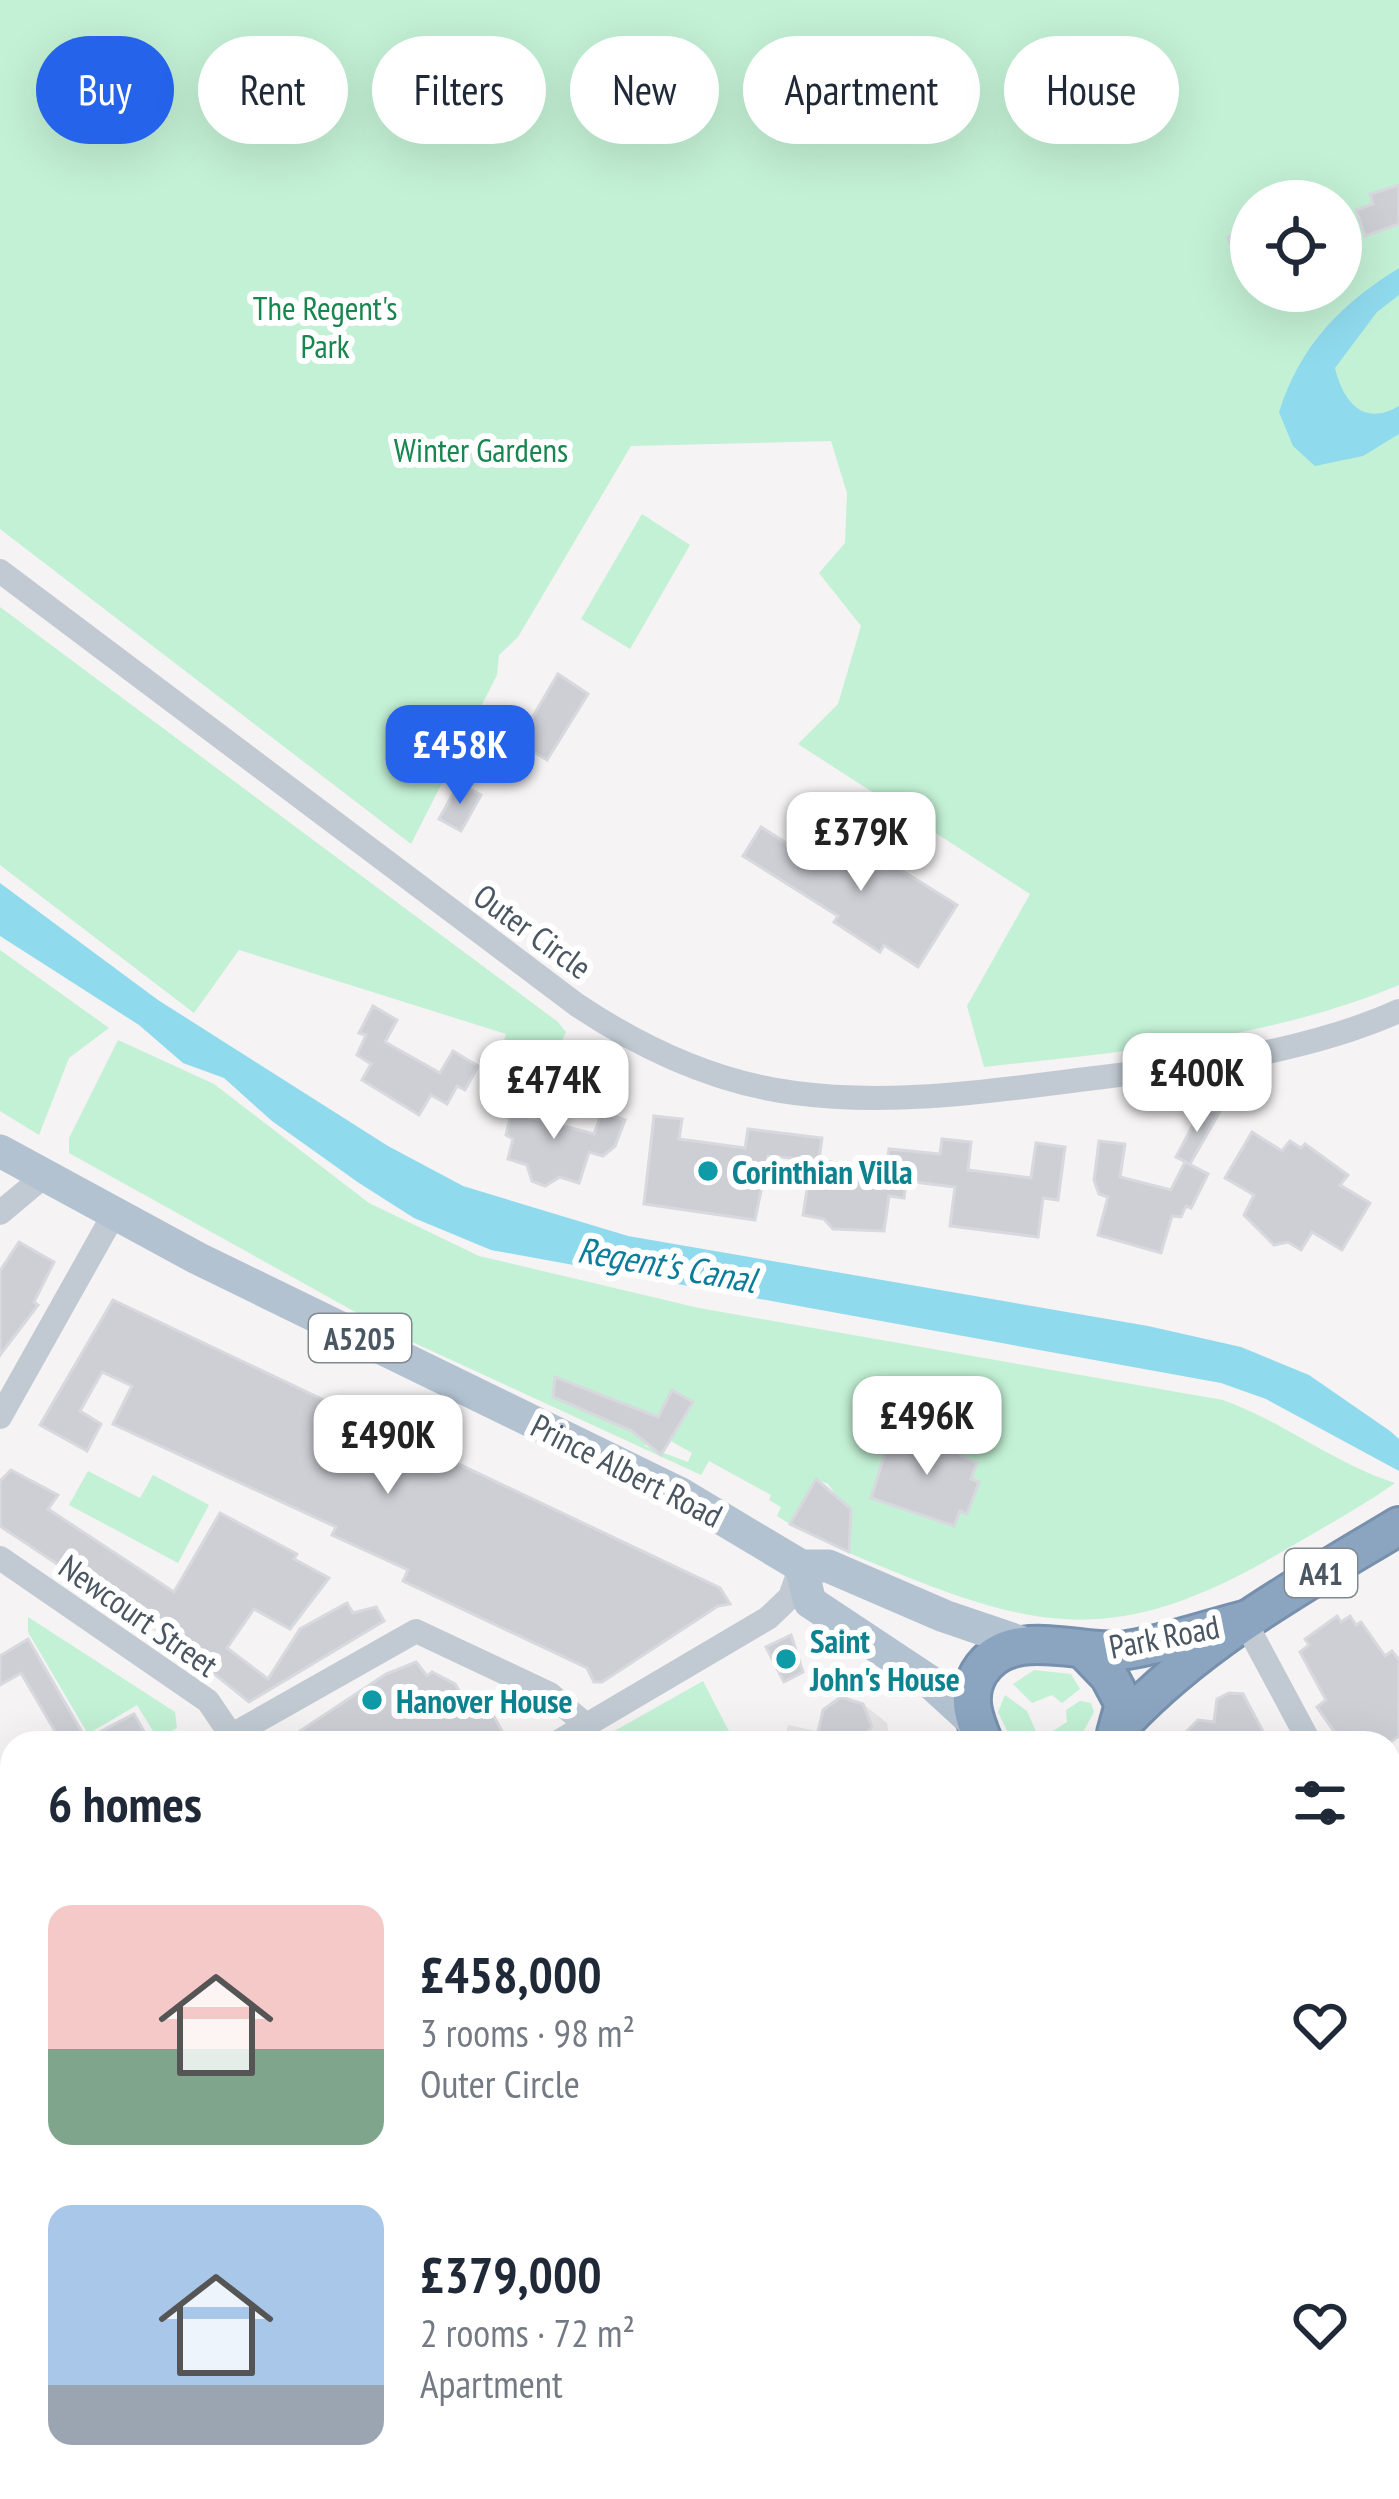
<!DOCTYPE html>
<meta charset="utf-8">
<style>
body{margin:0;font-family:"PT Sans Narrow",sans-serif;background:#f2f2f3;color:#1f2937;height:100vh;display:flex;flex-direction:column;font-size:45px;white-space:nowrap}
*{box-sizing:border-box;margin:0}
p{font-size:39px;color:#747a83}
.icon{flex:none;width:66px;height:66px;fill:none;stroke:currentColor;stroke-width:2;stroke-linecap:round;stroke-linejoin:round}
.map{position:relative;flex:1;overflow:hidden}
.sheet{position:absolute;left:0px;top:1731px;width:1401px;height:768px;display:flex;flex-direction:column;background:#fff;border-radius:36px 36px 0 0;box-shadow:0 12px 48px #0002}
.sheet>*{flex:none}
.banner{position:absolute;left:36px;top:36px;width:1329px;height:108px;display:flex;gap:24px}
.fabs{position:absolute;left:1230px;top:180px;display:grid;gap:24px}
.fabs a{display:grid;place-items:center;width:132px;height:132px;border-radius:50%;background:#fff;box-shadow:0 12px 48px #0002;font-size:60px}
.price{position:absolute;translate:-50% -102px;padding:0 27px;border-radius:24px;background:#fff;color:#222;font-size:39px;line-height:78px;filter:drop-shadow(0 3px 6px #0008)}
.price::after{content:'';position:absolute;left:50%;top:72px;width:36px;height:27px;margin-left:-18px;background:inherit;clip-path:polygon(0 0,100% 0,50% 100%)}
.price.active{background:#2563eb;color:#fff}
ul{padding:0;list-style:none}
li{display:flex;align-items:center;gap:36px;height:300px;padding:0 48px}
li span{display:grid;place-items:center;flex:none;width:336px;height:240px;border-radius:24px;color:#555}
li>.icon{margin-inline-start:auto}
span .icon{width:144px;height:144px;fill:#fffc;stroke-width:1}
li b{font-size:51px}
h2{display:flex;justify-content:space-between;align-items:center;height:144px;padding:0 48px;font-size:51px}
.tag{padding:0 42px;border-radius:54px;background:#fff;box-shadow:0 12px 48px #0002;font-size:42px;line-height:108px}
.tag.active{background:#2563eb;color:#fff}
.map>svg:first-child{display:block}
.education{fill:#e6e4e5}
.green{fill:#c3f1d5;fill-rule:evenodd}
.water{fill:#90daee}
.building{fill:#cdcfd5;stroke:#d7d9de;stroke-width:3}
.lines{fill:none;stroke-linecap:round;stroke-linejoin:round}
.highway-casing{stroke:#7690ad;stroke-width:42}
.minor{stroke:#c1cad2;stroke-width:24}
.major{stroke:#b3c2d1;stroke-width:33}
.highway{stroke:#8ba5c1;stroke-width:36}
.rail{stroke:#b5b8bd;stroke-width:6}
.minor-bridge{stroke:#c1cad2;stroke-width:24}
.culture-dot{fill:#0f9aa8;stroke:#fff;stroke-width:4.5}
.labels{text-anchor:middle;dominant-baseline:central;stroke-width:12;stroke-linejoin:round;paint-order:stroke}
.shield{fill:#fff;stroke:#808990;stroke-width:3}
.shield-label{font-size:30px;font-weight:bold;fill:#4a5661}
.park-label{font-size:33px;fill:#17864f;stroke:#fff}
.street-label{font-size:33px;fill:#4a5661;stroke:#fff}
.culture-label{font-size:33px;font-weight:bold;fill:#0d838f;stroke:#fff;text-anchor:start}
.water-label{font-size:36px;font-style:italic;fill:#0c7c9b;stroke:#fff}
</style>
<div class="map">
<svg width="1399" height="2499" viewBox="0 0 1399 2499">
<rect width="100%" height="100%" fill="#f5f3f3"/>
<g class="education">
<polygon points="841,1697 863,1704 887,1723 890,1743 784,1743 788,1725 816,1731 823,1710"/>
<polygon points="0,1799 12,1808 12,1948 0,1955"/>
</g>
<g class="green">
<path d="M 0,0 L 1399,0 L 1399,985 C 1270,1039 1122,1052 984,1067 L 967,1006 L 1030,894 L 798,744 L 838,704 L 861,626 L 819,573 L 845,543 L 847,493 L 831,441 L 631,446 L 518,637 L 499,655 L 497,675 L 411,844 L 0,529 ZM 1251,201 L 1341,201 L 1341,291 L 1251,291 Z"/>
<polygon points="642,514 690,545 630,649 581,619"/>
<polygon points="0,607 558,1022 566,1032 560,1045 547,1052 504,1040 506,1034 239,950 194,1013 0,865"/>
<polygon points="0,950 109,1028 69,1058 39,1135 0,1111"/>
<path d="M 118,1040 L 214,1084 L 369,1203 L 479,1256 L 699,1308 L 1223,1400 C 1284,1422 1333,1463 1395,1483 C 1360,1508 1322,1528 1285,1550 C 1108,1655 1030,1629 849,1553 L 852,1516 L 828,1484 L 815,1479 L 790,1524 L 777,1516 L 781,1507 L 769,1500 L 771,1495 L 709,1461 L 701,1475 L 395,1334 L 69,1153 L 69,1138 ZM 672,1391 L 692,1401 L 671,1441 L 692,1453 L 688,1462 L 645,1446 ZM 899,1431 L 931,1443 L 937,1435 L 951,1435 L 958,1445 L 955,1454 L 977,1463 L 971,1479 L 979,1482 L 967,1513 L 960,1511 L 954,1526 L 872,1498 L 887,1447 L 892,1449 Z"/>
<polygon points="88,1471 140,1498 153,1475 209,1505 178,1563 69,1505"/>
<polygon points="28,1617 175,1712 177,1728 158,1739 137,1705 88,1734 28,1632"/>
<polygon points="1034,1670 1071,1674 1080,1689 1062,1703 1052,1695 1032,1703 1013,1684"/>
<polygon points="703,1681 735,1743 593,1743"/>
<polygon points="1005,1695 1027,1711 1041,1743 1013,1743 998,1712"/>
<polygon points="1080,1701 1091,1703 1094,1712 1077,1743 1050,1743 1050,1733 1067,1722 1066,1710"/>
<polygon points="600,2487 1282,2487 1289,2499 607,2499"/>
</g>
<g class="water">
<path d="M 1399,268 L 1399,295 L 1377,312 L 1335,368 C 1343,402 1364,427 1399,406 L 1399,434 L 1363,456 L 1315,466 L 1293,446 L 1279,412 C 1301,344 1340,305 1399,268 Z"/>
<polygon points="0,883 158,1000 388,1146 463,1186 628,1236 1148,1326 1241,1347 1309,1375 1390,1431 1399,1439 1399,1471 1266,1399 1221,1383 491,1250 414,1218 359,1183 272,1121 224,1078 183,1063 139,1025 0,936"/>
</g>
<g class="building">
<polygon points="1399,185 1399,224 1365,236 1356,210 1373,204 1370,194"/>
<polygon points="1251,229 1251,253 1236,258 1228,237"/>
<polygon points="558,674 588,694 547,760 518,742"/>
<polygon points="459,783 481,795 461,831 439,819"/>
<polygon points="761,827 825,868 845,835 957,905 918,967 884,945 880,952 834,922 838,916 743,856"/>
<polygon points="373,1006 397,1020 385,1042 440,1073 453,1051 478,1066 465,1090 457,1086 447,1104 431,1095 419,1115 362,1080 371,1064 357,1055 366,1035 359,1033"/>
<polygon points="507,1089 533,1092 528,1117 594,1134 602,1112 625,1120 615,1146 603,1156 589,1152 579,1183 560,1177 545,1186 532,1181 527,1165 508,1159 513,1139 506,1135 510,1118 503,1115"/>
<polygon points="1201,1110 1220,1111 1190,1164 1176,1157"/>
<polygon points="654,1116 682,1119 679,1139 745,1148 748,1129 822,1138 819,1160 886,1171 889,1149 940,1154 942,1139 971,1142 968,1170 1031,1178 1036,1143 1065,1147 1058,1200 1043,1198 1038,1237 950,1226 955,1187 906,1181 904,1198 889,1196 884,1231 833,1229 824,1219 803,1215 808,1184 800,1183 802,1159 768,1156 755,1220 644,1204"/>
<polygon points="1252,1132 1282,1151 1290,1141 1301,1148 1305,1144 1348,1175 1340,1185 1370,1203 1342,1250 1312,1232 1301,1250 1288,1242 1274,1245 1244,1215 1254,1195 1225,1178"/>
<polygon points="1099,1141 1125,1144 1120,1177 1171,1190 1185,1162 1208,1174 1191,1208 1186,1206 1181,1217 1172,1216 1161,1253 1098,1235 1108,1197 1099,1194 1094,1180"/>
<polygon points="19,1242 54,1262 34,1302 38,1305 0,1355 0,1271"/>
<polygon points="113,1300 720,1588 730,1604 718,1606 602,1682 594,1682 587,1668 403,1581 408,1570 332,1535 336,1527 113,1424 132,1386 102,1372 80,1411 101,1424 87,1451 40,1425"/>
<polygon points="555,1377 658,1417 672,1390 693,1402 661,1455 632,1431 553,1397"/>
<polygon points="899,1430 929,1442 937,1435 952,1435 961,1456 977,1463 971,1479 979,1482 967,1514 960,1511 954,1526 871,1498 887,1447 892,1449"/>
<polygon points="11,1470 58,1495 48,1509 174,1592 220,1513 297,1554 294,1559 329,1578 290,1629 254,1609 227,1648 268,1679 300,1629 347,1603 353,1613 376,1607 384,1621 249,1702 176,1643 0,1526 0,1481"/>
<polygon points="816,1479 851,1509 849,1552 790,1524"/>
<polygon points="1337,1616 1341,1622 1350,1616 1356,1625 1361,1622 1385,1656 1392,1651 1399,1660 1399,1736 1389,1743 1342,1743 1317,1707 1326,1700 1300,1652 1309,1645 1305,1639"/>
<polygon points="791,1635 803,1672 784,1682 766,1647"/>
<polygon points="28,1639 86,1739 134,1714 146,1735 132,1743 62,1743 21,1673 0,1685 0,1656"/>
<polygon points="416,1662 427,1676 432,1672 455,1684 468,1705 482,1696 502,1731 482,1743 282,1743 386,1674"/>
<polygon points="1229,1693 1243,1694 1269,1743 1175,1743 1198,1720 1214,1722 1217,1699"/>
<polygon points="841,1697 863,1704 872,1727 856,1743 816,1743 823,1710"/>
</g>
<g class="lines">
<defs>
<g id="highway">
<polyline points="1084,1650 1109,1676 1124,1704 1116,1733"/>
<path d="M 1122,1724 C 1201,1640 1301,1585 1399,1526"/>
<path d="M 984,1743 C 974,1719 965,1697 979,1673 C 1009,1623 1081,1656 1127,1650 C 1166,1644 1205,1630 1244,1620"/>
<polyline points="1323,2487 1330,2499"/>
<polyline points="156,2499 177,2487"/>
</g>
</defs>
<use href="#highway" class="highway-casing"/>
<g class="minor">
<path d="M 0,571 L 577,1005 C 643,1049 716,1083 795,1093 C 893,1106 991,1091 1087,1079 C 1191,1066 1303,1054 1399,1011"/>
<polyline points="0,1213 43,1177"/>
<polyline points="0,1417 114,1214"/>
<polyline points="0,1558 208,1701 231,1735"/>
<polyline points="1244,1620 1310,1743"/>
<polyline points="218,1743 416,1631 550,1694 586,1725"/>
<polyline points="556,1743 768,1618 790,1597 801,1566"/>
<polyline points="0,1778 12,1777"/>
<polyline points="0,2063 12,2056"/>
<polyline points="0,2330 12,2323"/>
<polyline points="1389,2417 1399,2411"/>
<polyline points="570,2487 577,2499"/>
</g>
<g class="major">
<polyline points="0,1151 197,1258 679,1493 801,1566 828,1566 944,1616 1026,1644"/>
<polyline points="801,1566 810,1602 929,1681 976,1724"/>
</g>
<use href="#highway" class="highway"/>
<g class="rail">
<polyline points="1389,1768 1399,1761"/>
<polyline points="1397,1848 1399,1847"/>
</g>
<polyline class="minor-bridge" points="1389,1884 1399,1902"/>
</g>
<g class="culture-dot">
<circle cx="708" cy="1171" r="12"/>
<circle cx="786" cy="1659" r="12"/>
<circle cx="372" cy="1700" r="12"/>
</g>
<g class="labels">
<g class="shield">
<rect x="309" y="1314" width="102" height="48" rx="9"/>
<rect x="1285" y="1549" width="72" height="48" rx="9"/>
</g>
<g class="shield-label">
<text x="360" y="1338">A5205</text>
<text x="1321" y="1573">A41</text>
</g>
<g class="park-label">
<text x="325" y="307">The Regent's<tspan x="325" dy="38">Park</tspan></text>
<text x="481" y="449">Winter Gardens</text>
</g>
<g class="street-label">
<text transform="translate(533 931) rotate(36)">Outer Circle</text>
<text transform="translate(627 1470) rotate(27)">Prince Albert Road</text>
<text transform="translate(139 1615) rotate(35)">Newcourt Street</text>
<text transform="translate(1164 1636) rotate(-11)">Park Road</text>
</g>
<g class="culture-label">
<text x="732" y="1171">Corinthian Villa</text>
<text x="810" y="1640">Saint<tspan x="810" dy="38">John's House</tspan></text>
<text x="396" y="1700">Hanover House</text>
</g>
<g class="water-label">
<text transform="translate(667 1264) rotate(10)">Regent's Canal</text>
</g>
</g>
</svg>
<div class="fabs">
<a><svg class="icon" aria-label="locate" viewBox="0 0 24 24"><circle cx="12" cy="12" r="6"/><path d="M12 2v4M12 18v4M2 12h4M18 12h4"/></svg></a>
</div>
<b class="price active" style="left:460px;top:807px">£458K</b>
<b class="price" style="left:861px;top:894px">£379K</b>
<b class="price" style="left:1197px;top:1135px">£400K</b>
<b class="price" style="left:554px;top:1142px">£474K</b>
<b class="price" style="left:927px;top:1478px">£496K</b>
<b class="price" style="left:388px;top:1497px">£490K</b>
<div class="banner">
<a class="tag active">Buy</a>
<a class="tag">Rent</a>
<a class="tag">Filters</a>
<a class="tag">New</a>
<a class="tag">Apartment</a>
<a class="tag">House</a>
</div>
<section class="sheet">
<h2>6 homes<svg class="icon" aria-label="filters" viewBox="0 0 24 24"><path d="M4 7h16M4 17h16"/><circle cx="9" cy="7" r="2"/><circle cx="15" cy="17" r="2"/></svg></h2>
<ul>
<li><span style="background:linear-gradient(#f6c9c9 60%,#7fa58c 0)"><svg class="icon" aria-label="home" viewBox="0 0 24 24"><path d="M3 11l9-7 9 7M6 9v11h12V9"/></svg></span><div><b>£458,000</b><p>3 rooms · 98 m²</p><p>Outer Circle</p></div><svg class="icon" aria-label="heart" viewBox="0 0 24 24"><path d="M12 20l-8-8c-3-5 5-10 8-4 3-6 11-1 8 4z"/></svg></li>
<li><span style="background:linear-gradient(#a9c7e8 75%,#9aa5b1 0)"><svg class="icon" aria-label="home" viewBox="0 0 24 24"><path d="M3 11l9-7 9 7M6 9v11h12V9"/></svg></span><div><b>£379,000</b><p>2 rooms · 72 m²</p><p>Apartment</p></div><svg class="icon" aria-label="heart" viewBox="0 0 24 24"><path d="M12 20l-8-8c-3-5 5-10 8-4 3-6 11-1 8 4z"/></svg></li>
</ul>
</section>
</div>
